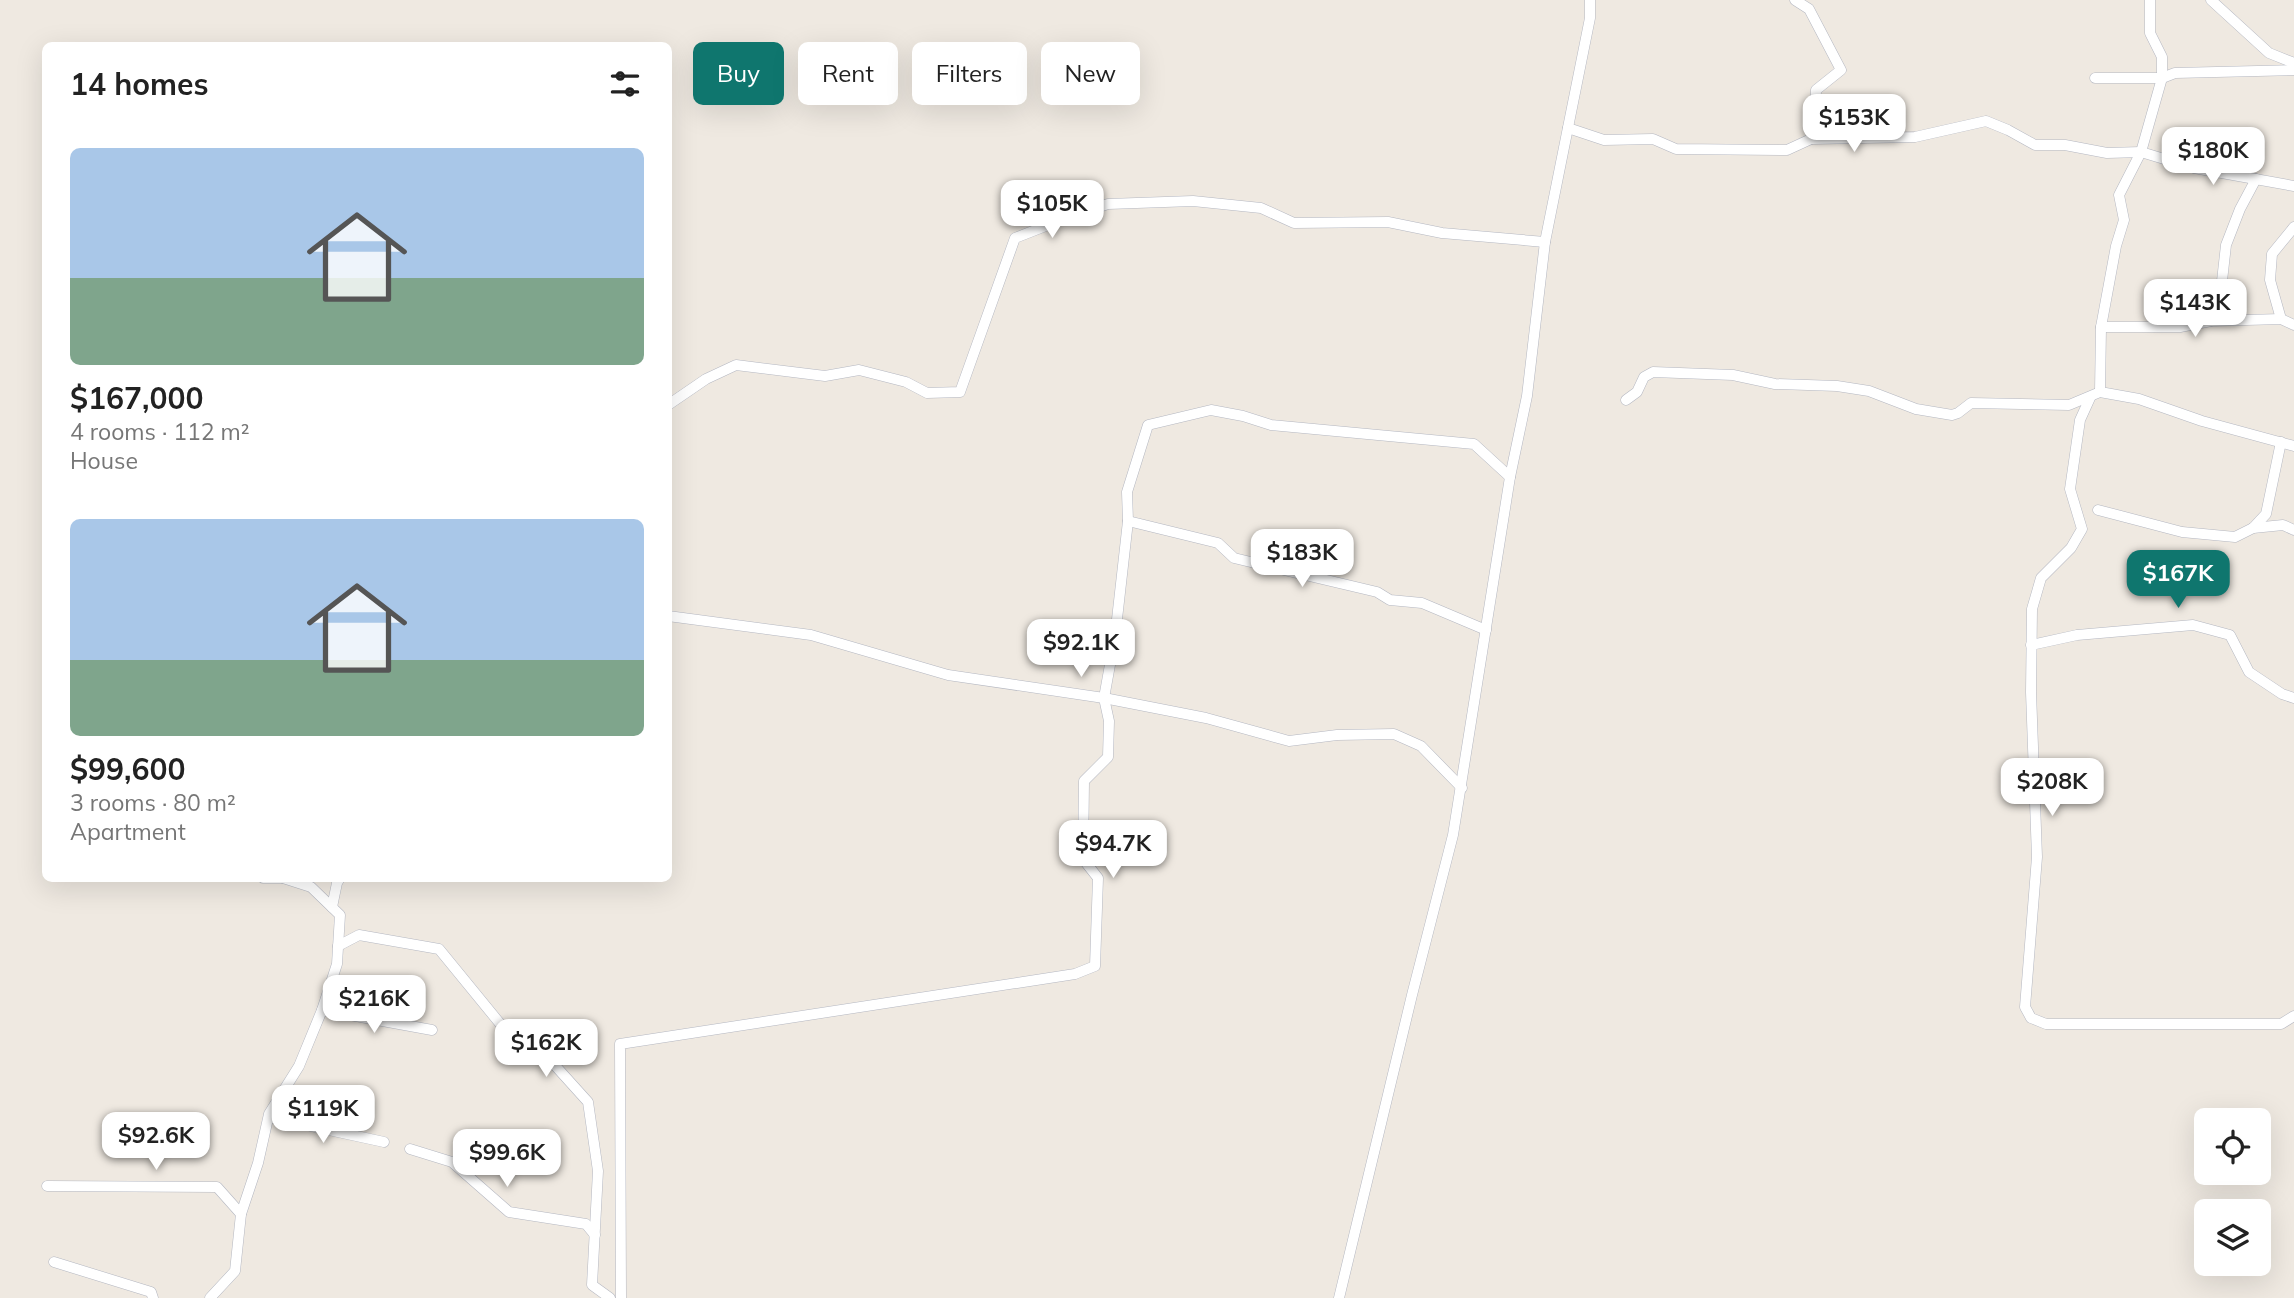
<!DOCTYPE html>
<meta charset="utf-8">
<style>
body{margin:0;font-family:Mulish,sans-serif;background:#f6f6f6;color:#222;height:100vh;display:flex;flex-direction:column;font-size:26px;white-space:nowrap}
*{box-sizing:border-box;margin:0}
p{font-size:23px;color:#767676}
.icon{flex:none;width:38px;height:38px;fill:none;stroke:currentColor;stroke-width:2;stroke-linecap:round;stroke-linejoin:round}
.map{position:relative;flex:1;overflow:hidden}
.panel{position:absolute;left:42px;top:42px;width:630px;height:840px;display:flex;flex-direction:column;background:#fff;border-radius:10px;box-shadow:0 7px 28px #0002}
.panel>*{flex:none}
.guide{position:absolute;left:693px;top:42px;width:665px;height:63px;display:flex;gap:14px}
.fabs{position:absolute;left:2194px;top:1108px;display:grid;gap:14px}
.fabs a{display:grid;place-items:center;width:77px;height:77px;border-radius:10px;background:#fff;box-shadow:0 7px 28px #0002;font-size:35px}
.price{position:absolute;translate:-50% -60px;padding:0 16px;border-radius:14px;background:#fff;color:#222;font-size:23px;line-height:46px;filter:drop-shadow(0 2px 4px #0008)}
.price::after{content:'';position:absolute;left:50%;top:42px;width:21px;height:16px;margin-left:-10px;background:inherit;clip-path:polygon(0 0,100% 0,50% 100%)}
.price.on{background:#0f766e;color:#fff}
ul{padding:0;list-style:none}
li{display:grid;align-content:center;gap:14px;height:371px;padding:0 28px}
li span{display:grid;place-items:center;height:217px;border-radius:10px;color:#555}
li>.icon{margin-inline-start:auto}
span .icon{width:126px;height:126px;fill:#fffc;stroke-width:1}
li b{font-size:30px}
h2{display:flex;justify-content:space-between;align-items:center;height:84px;padding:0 28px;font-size:30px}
.pill{padding:0 24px;border-radius:10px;background:#fff;box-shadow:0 7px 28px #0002;font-size:24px;line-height:63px}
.pill.on{background:#0f766e;color:#fff}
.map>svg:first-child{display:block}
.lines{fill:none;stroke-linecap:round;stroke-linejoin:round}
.street-casing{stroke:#b4b7c1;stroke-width:11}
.street{stroke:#fff;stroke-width:10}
</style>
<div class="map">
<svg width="2294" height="1298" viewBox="0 0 2294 1298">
<rect width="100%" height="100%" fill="#efe9e1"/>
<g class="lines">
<defs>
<g id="street">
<polyline points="1795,0 1809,9 1841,70 1816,90 1815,118 1811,139"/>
<polyline points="2211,0 2269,53 2294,63"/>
<polyline points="2095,78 2162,78 2175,73 2294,70"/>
<polyline points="1568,128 1604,140 1653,139 1676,149 1787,150 1811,139 1915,137 1986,121 2008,130 2035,145 2065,145 2107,153 2141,152 2194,168 2294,186"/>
<polyline points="2281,319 2270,280 2272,254 2294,227"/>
<polyline points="2211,321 2222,281 2226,245 2240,209 2256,179"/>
<polyline points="2101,327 2180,327 2211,321 2281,319 2294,325"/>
<polyline points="2100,392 2101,327 2116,246 2124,220 2119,195 2141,152 2162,78 2162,57 2150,33 2150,0"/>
<polyline points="2090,398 2080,420 2070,489 2082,529 2071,548 2041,578 2032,609 2031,692 2037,857 2025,1007 2031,1018 2046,1024 2281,1024 2294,1016"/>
<polyline points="1626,400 1637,392 1644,377 1653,372 1733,375 1775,384 1837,386 1869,391 1916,409 1952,415 1958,413 1971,403 2069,405 2100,392 2139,399 2202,421 2294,446"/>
<polyline points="668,405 706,379 736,365 825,376 859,370 906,382 927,393 960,392 1015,238 1066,218 1108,204 1193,201 1261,208 1294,223 1388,222 1442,233 1545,242"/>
<polyline points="2098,510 2182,532 2235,537 2253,528 2283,525 2294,530"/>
<polyline points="1128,521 1218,543 1234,558 1377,592 1390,600 1422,603 1486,630"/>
<polyline points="2253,528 2266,514 2281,442"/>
<polyline points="668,616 811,635 948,675 1104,698 1206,718 1289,741 1337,735 1394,734 1421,746 1462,788"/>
<polyline points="2031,645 2077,635 2193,625 2230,635 2249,672 2282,694 2294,698"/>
<polyline points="263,878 282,878"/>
<polyline points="332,907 337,883 340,878"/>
<polyline points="338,946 359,935 439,949 511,1037 542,1051 588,1102 598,1171 592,1285 610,1298"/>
<polyline points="322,1010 432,1030"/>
<polyline points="269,1117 384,1142"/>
<polyline points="410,1149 452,1162 509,1212 586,1224 595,1235"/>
<polyline points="47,1186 217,1187 241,1214"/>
<polyline points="54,1262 151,1292 153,1298"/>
<polyline points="210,1298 235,1271 241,1214 258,1163 269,1114 299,1066 322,1010 337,964 340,915 311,887 283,878"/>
<polyline points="621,1298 620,1044 1075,974 1095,966 1098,878 1083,859 1084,781 1108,757 1109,721 1104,698 1115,637 1128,521 1127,492 1148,425 1211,410 1243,416 1271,425 1474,444 1510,477"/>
<polyline points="1339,1298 1412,995 1453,835 1510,477 1527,396 1545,242 1590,18 1590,0"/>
</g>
</defs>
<use href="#street" class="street-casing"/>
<use href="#street" class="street"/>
</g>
</svg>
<div class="fabs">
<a><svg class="icon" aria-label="locate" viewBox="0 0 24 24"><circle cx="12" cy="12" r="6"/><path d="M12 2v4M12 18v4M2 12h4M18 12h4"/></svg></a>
<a><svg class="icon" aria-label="layers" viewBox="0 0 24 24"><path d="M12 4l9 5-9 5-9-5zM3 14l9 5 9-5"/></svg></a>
</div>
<b class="price" style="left:1854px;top:154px">$153K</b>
<b class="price" style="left:2213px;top:187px">$180K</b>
<b class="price" style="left:1052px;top:240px">$105K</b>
<b class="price" style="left:2195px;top:339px">$143K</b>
<b class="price" style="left:1302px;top:589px">$183K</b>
<b class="price on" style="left:2178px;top:610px">$167K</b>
<b class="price" style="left:1081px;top:679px">$92.1K</b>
<b class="price" style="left:2052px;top:818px">$208K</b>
<b class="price" style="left:1113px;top:880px">$94.7K</b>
<b class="price" style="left:374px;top:1035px">$216K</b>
<b class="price" style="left:546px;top:1079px">$162K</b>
<b class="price" style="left:323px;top:1145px">$119K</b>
<b class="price" style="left:156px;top:1172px">$92.6K</b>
<b class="price" style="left:507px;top:1189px">$99.6K</b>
<div class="guide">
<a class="pill on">Buy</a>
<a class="pill">Rent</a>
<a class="pill">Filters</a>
<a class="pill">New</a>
</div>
<section class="panel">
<h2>14 homes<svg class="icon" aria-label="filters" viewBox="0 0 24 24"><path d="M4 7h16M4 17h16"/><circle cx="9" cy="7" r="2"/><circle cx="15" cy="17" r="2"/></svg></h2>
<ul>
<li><span style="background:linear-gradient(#a9c7e8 60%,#7fa58c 0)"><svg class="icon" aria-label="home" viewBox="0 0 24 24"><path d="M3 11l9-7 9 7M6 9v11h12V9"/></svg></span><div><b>$167,000</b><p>4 rooms · 112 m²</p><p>House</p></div></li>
<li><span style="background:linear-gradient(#a9c7e8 65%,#7fa58c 0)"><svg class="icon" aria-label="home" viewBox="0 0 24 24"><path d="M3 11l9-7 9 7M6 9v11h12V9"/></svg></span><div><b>$99,600</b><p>3 rooms · 80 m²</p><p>Apartment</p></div></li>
</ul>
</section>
</div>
